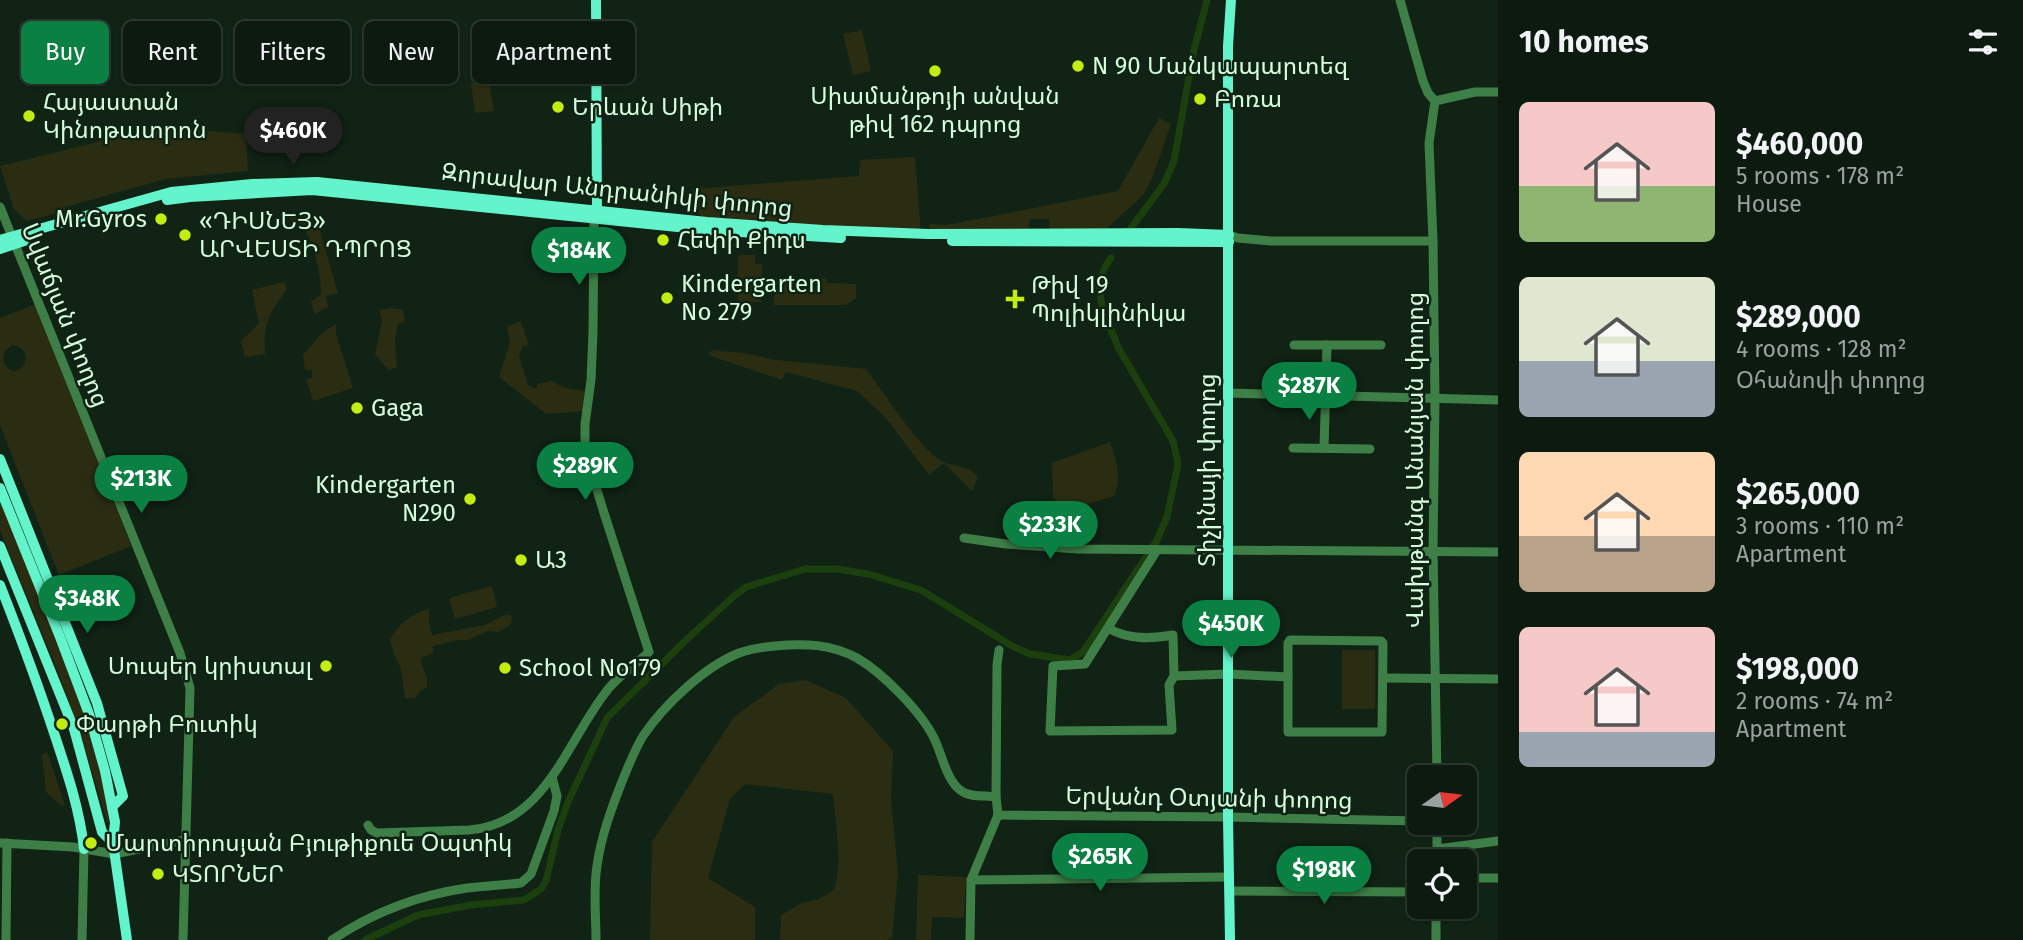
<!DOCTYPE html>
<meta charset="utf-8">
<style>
body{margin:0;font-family:"Fira Sans","Noto Sans Armenian",sans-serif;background:#152319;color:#f1f3f6;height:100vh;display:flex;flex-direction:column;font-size:26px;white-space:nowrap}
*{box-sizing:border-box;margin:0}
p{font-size:23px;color:#9aa19f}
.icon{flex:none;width:38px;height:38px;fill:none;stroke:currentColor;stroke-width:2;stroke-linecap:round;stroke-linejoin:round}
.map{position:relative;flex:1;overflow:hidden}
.drawer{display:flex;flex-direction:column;background:#0c1a10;width:525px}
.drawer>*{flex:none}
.banner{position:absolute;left:21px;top:21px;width:665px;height:63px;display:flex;gap:14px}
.needle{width:46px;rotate:76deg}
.fabs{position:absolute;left:1407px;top:765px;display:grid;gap:14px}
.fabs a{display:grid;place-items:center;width:70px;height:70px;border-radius:10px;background:#0c1a10;box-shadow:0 2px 5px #0004,0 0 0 2px #2c3830;font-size:35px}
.price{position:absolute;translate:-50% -60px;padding:0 16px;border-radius:24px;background:#0b8043;color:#fff;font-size:23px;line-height:46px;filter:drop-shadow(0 2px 4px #0008)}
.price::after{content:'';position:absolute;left:50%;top:42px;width:21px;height:16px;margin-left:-10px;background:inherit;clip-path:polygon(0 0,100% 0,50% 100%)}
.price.selected{background:#222;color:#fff}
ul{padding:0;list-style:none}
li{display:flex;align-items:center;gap:21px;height:175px;padding:0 21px}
li span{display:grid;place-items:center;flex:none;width:196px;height:140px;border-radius:10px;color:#555}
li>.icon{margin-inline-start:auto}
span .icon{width:84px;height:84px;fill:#fffc;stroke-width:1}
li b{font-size:30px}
h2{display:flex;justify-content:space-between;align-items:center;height:84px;padding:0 21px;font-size:30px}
.chip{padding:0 24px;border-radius:10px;background:#0c1a10;box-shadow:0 2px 5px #0004,0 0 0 2px #2c3830;font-size:24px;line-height:63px}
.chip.selected{background:#0b8043;color:#fff}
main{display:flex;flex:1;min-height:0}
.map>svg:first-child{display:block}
.green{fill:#2b2d13;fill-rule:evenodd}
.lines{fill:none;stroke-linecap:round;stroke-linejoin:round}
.canal{stroke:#1b3f0d;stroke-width:7}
.minor{stroke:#3e7f47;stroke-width:9}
.major{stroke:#64f4cb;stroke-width:10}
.poi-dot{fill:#c3ec11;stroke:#102315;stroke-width:2.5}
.labels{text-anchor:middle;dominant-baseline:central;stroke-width:5;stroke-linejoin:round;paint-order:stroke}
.poi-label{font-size:24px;fill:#d5fcdd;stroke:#102315;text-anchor:start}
.street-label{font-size:24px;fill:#d5fcdd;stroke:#102315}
</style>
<main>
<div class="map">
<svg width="1498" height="940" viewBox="0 0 1498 940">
<rect width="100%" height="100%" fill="#102315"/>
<g class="green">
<polygon points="862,30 871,71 853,75 843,34"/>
<polygon points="489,81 494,111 475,113 471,83"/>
<polygon points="1159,118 1171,124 1152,179 1143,195 1103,232 1050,235 1049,219 1029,219 1029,235 930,235 929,224 945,225 994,216 1118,191"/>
<polygon points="165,127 246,134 248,171 166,179 65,207 66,211 27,221 14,209 0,166 109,139"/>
<polygon points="915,157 921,234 700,217 692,189 859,176 860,160"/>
<path d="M 296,213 L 310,216 L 318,225 L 338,293 L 326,296 L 328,307 L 314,314 L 311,302 L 321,294 C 321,273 314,244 303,227 L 294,226 L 291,223 L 290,217 Z"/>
<polygon points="738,255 755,255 755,264 762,264 761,302 738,302"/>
<polygon points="774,278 826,278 827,283 856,284 856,298 846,305 774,305"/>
<path d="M 284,282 L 287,289 C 269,314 263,322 265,354 L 245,357 L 241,341 L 259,323 L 252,290 Z"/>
<path d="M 36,304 L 131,546 L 59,575 L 0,425 L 0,318 ZM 13,345 C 25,347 30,358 22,368 L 14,371 C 0,368 0,350 13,345 Z"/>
<polygon points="392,308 403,310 405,321 398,324 395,341 397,367 388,370 375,354 382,321 379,310"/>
<polygon points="521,321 529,346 523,346 519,356 528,385 537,389 537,384 551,381 565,388 585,391 583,411 546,414 499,377 510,343 507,326"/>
<polygon points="336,324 336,334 353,388 313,401 306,379 312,378 312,370 305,370 303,355 323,332"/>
<path d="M 713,350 L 743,353 L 777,360 L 866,369 C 888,398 908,432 934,456 C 950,470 962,460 978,477 L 972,491 L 944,463 L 929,475 L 885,417 L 857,391 L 786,372 L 782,380 L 711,356 L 708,353 Z"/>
<path d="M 1110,442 C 1116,459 1122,478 1114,496 L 1069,510 L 1053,498 L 1052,463 Z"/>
<path d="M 0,498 C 41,600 94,713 111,822 L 107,822 L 81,734 L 56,667 L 0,530 Z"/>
<polygon points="492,586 497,607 455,619 449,598"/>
<path d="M 429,609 L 429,623 L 432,635 L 485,625 L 507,614 L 512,616 L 511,625 L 498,632 L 488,631 L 468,640 L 457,640 L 433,646 L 433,653 L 420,659 L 427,678 L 427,687 L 419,692 L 416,698 L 405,698 L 401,669 L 394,654 L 390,640 C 399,623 411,614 429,609 Z"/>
<rect x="1342" y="650" width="33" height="59"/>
<path d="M 806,680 L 846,698 L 893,751 L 891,799 L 898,874 L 892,938 L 885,940 L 780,940 L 781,915 L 802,903 L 816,900 L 833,891 C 844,866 835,822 833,794 L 745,784 L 730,799 L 708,878 L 755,907 L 755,940 L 650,940 L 652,842 L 734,717 L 779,684 Z"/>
<polygon points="47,752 49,757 65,806 61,805 46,792 42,756 43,754"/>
<polygon points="918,875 966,877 964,918 932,917 931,940 916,940"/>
</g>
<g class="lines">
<g class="canal">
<polyline points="1131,228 1164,184 1174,161 1193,54 1207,0"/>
<polyline points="365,940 418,915 471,905 524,900 541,889 546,881 558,830 568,802 607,718 686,640 733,597 746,587 805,569 837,569 868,574 921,590 1012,646 1030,654 1070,660 1083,652 1156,542 1167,517 1178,464 1173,441 1119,349 1102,308 1099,284 1105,267 1111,258"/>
</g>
<g class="minor">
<polyline points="1400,0 1423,81 1428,93 1435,101"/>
<polyline points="0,207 180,653 190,688 183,940"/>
<polyline points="1229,235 1238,238 1271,241 1433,241"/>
<polyline points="1294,345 1381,345"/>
<polyline points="1228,393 1498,400"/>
<polyline points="1293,448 1370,449"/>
<polyline points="1324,448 1327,345"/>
<polyline points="964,538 1006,544 1078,549 1498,552"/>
<path d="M 1108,628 C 1128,640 1151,639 1173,635 L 1174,676 L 1169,685 L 1172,730 L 1050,731 L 1053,666 L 1085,664 L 1157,550"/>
<polygon points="1290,640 1381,641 1383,643 1382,732 1288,732 1288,643"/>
<polyline points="999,650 997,665 996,797 998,815 1228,817 1419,821"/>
<polyline points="1174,676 1229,674 1288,677"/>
<polyline points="1383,678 1498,679"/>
<polyline points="1437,777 1433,550 1435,399 1433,241 1429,143 1435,101 1475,92 1498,92"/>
<polyline points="1437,822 1437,861"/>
<path d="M 368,825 L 371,830 L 377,833 L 469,830 C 547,824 567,739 609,688 C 620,675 636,664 649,652 L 604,513 L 589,464 L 585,446 L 585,424 L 591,380 L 593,332 L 594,218"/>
<polyline points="0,843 73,847 114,854 185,840"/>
<polyline points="1437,849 1498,841"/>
<polyline points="1465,879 1474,878 1498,878"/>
<polyline points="971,880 1229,877"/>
<polyline points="1229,891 1419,892"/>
<polyline points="6,940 7,843"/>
<polyline points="82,940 84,849"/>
<path d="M 332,940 C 372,913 419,895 467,888 C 485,886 503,885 521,883 L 531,874 L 554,811 L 557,796 L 552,777"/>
<path d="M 596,940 C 596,916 593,890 597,866 C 601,836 612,807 623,779 C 629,765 635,749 643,736 C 664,705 704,667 739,653 C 750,649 763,647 775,646 C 804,643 831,644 857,658 C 883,673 921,712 934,738 C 942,754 946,779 960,790 C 970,798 985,795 996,797"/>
<polyline points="970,940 971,880 998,815"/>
<polyline points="1436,940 1436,906"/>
</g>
<g class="major">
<polyline points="596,0 597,218"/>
<polyline points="167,200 190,197 312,190 707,230 841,238"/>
<polyline points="0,240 171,192 252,184 317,182 707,222 823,230 928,234 1178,233 1229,235"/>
<polyline points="952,241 1229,242"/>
<polyline points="0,249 27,240"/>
<polyline points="0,459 97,703 123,796 112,807"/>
<polyline points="0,488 60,637 89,714 105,771 115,822 113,843 127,940"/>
<polyline points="0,546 74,729 102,832 113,843"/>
<path d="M 0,585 C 20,636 39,687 56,739 C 68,775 80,811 84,849"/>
<polyline points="1230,940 1228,817 1228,46 1231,0"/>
</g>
</g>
<g class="poi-dot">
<circle cx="1078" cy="66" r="7"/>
<circle cx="935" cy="71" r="7"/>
<circle cx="1200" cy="99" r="7"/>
<circle cx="558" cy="107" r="7"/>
<circle cx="29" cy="116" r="7"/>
<circle cx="161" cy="219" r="7"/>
<circle cx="185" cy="235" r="7"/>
<circle cx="663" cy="240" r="7"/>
<circle cx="667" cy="298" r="7"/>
<path d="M1011.5 288.5h7v7h7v7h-7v7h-7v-7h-7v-7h7z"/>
<circle cx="357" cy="408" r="7"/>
<circle cx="470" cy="499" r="7"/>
<circle cx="521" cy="560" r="7"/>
<circle cx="326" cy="666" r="7"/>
<circle cx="505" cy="668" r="7"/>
<circle cx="62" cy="724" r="7"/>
<circle cx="91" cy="843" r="7"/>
<circle cx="158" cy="874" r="7"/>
</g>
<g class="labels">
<g class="poi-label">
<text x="1092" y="66">N 90 Մանկապարտեզ</text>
<text x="935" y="96" text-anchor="middle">Սիամանթոյի անվան<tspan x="935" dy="28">թիվ 162 դպրոց</tspan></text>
<text x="1214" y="99">Բոռա</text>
<text x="43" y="102">Հայաստան<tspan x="43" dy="28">Կինոթատրոն</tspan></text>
<text x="572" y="107">Երևան Սիթի</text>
<text x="147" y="219" text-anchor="end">Mr.Gyros</text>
<text x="199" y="221">«ԴԻՍՆԵՅ»<tspan x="199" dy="28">ԱՐՎԵՍՏԻ ԴՊՐՈՑ</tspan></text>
<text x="677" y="240">Հեփի Քիդս</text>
<text x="681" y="284">Kindergarten<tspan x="681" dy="28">No 279</tspan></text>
<text x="1031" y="285">Թիվ 19<tspan x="1031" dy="28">Պոլիկլինիկա</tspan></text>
<text x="371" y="408">Gaga</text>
<text x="456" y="485" text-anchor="end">Kindergarten<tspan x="456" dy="28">N290</tspan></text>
<text x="535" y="560">Ա3</text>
<text x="312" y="666" text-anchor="end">Սուպեր կրիստալ</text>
<text x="519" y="668">School No179</text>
<text x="76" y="724">Փարթի Բուտիկ</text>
<text x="105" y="843">Մարտիրոսյան Բյութիքուե Օպտիկ</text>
<text x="172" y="874">ԿՏՈՐՆԵՐ</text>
</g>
<g class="street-label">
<text transform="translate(617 190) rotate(6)">Զորավար Անդրանիկի փողոց</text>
<text transform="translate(65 315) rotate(68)">Սվաճյան փողոց</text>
<text transform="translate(1415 460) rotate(-90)">Վախթանգ Անանյան փողոց</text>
<text transform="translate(1207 470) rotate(-90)">Տիչինայի փողոց</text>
<text transform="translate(1209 798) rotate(1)">Երվանդ Օտյանի փողոց</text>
</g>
</g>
</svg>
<div class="fabs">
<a><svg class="needle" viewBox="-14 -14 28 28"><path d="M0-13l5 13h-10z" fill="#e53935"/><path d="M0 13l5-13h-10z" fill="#9aa19f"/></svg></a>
<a><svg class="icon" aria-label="locate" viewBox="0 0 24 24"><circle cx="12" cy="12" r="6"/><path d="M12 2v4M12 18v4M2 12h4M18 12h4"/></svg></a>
</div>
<b class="price selected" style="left:293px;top:167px">$460K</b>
<b class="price" style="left:579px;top:287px">$184K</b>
<b class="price" style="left:1309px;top:422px">$287K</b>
<b class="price" style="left:585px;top:502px">$289K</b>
<b class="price" style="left:141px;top:515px">$213K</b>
<b class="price" style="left:1050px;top:561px">$233K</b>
<b class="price" style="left:87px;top:635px">$348K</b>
<b class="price" style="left:1231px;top:660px">$450K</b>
<b class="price" style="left:1100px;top:893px">$265K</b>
<b class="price" style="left:1324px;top:906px">$198K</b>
<div class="banner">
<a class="chip selected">Buy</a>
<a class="chip">Rent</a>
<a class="chip">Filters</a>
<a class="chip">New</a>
<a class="chip">Apartment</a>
</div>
</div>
<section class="drawer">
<h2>10 homes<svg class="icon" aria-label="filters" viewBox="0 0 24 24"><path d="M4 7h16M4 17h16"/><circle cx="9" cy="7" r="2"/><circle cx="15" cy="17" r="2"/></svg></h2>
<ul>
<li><span style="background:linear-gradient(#f6c9c9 60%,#8fb573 0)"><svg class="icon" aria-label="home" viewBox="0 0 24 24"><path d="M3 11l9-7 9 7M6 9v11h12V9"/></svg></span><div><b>$460,000</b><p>5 rooms · 178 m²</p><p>House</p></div></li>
<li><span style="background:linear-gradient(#dfe7d0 60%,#9aa5b1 0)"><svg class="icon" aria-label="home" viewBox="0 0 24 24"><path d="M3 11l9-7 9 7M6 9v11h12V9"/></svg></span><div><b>$289,000</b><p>4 rooms · 128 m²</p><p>Օհանովի փողոց</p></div></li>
<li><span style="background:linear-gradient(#ffd9b3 60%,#b9a48a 0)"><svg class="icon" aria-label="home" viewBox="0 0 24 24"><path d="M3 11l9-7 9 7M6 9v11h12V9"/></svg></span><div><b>$265,000</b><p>3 rooms · 110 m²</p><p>Apartment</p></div></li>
<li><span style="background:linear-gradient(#f6c9c9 75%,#9aa5b1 0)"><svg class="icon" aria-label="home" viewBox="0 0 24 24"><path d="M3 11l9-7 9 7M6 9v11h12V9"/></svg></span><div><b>$198,000</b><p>2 rooms · 74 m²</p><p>Apartment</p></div></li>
</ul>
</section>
</main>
